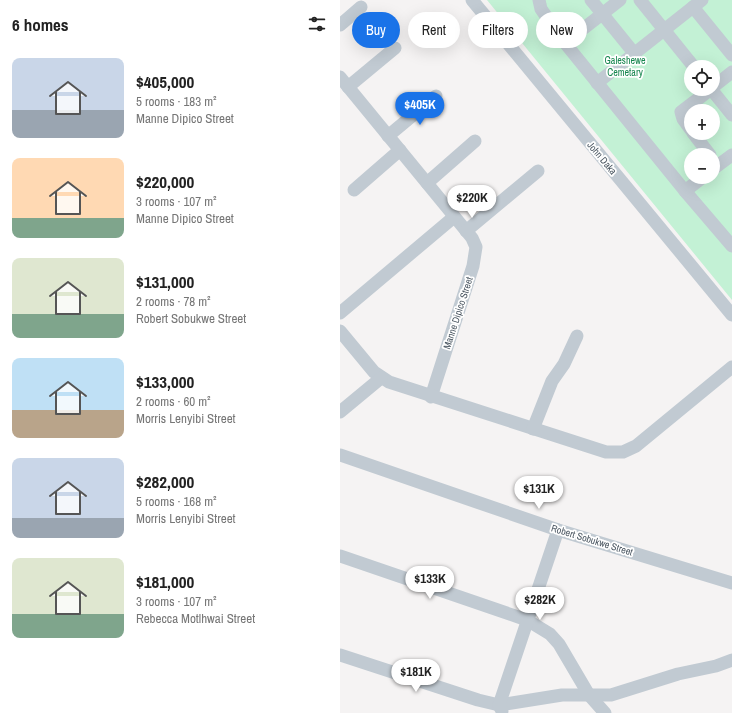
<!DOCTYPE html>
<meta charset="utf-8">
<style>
body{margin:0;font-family:"Archivo Narrow",sans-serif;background:#f6f6f6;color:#222;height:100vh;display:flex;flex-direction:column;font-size:15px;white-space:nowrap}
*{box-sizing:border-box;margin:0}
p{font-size:13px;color:#767676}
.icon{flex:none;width:22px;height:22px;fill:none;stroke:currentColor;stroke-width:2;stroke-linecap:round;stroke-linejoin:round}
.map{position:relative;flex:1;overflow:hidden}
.side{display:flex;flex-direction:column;background:#fff;width:340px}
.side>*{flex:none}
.guide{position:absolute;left:12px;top:12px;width:320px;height:36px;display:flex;gap:8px}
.buttons{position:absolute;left:344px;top:60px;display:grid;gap:8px}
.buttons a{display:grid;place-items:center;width:36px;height:36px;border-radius:50%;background:#fff;box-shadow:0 4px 16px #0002;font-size:20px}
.price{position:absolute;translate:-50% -34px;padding:0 9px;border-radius:14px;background:#fff;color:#222;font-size:13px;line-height:26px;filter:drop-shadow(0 1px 2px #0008)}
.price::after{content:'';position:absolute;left:50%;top:24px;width:12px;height:9px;margin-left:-6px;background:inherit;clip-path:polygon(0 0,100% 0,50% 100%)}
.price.selected{background:#1a73e8;color:#fff}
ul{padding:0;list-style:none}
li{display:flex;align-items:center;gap:12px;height:100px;padding:0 12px}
li span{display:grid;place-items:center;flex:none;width:112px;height:80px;border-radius:8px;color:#555}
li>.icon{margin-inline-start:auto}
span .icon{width:48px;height:48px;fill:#fffc;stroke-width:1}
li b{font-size:17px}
h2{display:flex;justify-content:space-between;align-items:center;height:48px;padding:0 12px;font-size:17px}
.pill{padding:0 14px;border-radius:18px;background:#fff;box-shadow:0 4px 16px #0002;font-size:14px;line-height:36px}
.pill.selected{background:#1a73e8;color:#fff}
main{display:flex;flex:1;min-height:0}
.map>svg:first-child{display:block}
.green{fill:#c3f1d5;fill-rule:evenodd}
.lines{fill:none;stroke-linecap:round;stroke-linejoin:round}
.minor{stroke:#c1cad2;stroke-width:13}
.labels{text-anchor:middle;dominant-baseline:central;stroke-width:3.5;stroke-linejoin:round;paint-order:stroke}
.park-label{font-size:10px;fill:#17864f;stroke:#fff}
.street-label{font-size:10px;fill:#4a5661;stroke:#fff}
</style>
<main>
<section class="side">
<h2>6 homes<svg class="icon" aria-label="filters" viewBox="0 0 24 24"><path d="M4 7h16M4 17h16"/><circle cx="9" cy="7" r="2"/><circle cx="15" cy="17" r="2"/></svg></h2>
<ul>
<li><span style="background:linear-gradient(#c9d6e8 65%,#9aa5b1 0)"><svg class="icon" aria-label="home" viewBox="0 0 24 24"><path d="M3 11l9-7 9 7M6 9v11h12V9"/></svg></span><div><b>$405,000</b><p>5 rooms · 183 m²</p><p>Manne Dipico Street</p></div></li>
<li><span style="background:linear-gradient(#ffd9b3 75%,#7fa58c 0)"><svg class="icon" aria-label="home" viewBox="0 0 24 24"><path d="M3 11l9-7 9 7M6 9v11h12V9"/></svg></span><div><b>$220,000</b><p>3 rooms · 107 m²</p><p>Manne Dipico Street</p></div></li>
<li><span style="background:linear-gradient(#dfe7d0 70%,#7fa58c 0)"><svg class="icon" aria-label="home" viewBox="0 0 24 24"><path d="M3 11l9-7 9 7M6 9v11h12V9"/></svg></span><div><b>$131,000</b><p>2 rooms · 78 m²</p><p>Robert Sobukwe Street</p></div></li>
<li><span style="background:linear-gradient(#bfe0f5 65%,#b9a48a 0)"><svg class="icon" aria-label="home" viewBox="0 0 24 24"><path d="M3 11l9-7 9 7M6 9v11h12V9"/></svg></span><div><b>$133,000</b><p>2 rooms · 60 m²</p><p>Morris Lenyibi Street</p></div></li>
<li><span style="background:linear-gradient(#c9d6e8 75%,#9aa5b1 0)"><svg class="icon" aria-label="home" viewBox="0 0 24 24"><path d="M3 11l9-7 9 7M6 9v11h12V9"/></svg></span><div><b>$282,000</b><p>5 rooms · 168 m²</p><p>Morris Lenyibi Street</p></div></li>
<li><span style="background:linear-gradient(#dfe7d0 70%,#7fa58c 0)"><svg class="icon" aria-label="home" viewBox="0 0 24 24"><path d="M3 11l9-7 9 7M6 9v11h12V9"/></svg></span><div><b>$181,000</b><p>3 rooms · 107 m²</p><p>Rebecca Motlhwai Street</p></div></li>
</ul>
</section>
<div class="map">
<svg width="392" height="713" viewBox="0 0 392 713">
<rect width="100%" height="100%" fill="#f5f3f3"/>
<path class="green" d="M 147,0 L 392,0 L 392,300 ZM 351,67 L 373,67 L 373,89 L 351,89 ZM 351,111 L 373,111 L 373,133 L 351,133 ZM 351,155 L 373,155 L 373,177 L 351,177 Z"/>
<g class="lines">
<g class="minor">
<polyline points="132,0 392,315"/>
<polyline points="199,0 201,9 225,43 345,191 392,246"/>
<polyline points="251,0 294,53"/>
<polyline points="300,0 354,67"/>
<polyline points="353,7 392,55"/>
<polyline points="0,25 21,7"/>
<polyline points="225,43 280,0"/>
<polyline points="0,77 132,238 136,247 133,266 91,397"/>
<polyline points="257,83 362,0"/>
<polyline points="8,87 55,48"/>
<polyline points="373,87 392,72"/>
<polyline points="371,89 392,115"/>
<polyline points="351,130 343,119 341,112 371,89"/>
<polyline points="353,133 370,155"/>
<polyline points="48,136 96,96"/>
<polyline points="373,169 392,155"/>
<polyline points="87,183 135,141"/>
<polyline points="14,190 60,150"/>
<polyline points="345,191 363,177"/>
<polyline points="126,231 198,171"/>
<polyline points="0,313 114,217"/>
<polyline points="0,331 34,372 49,382 266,452 283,452 296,446 392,367"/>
<polyline points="0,412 41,378"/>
<polyline points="193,429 212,381 224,364 237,336"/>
<polyline points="0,455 218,530 392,583"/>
<polyline points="0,556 187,620 210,634 219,644 249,695 265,713"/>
<polyline points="0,655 138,700 159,705 222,695 271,695 338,674 376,666 392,660"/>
<polyline points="162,711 159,705 218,530"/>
</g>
</g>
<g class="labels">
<g class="park-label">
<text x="285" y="60">Galeshewe<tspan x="285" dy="12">Cemetary</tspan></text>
</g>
<g class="street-label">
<text transform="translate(262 158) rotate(50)">John Daka</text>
<text transform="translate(118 313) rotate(-72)">Manne Dipico Street</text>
<text transform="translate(252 540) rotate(17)">Robert Sobukwe Street</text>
</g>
</g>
</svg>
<div class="buttons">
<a><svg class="icon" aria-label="locate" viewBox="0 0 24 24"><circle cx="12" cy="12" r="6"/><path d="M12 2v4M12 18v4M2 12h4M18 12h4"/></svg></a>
<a>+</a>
<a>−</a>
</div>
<b class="price selected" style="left:80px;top:126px">$405K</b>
<b class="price" style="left:132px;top:219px">$220K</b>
<b class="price" style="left:199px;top:510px">$131K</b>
<b class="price" style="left:90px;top:600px">$133K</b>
<b class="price" style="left:200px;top:621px">$282K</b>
<b class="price" style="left:76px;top:693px">$181K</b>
<div class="guide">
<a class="pill selected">Buy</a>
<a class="pill">Rent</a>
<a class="pill">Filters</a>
<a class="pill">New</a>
</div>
</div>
</main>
